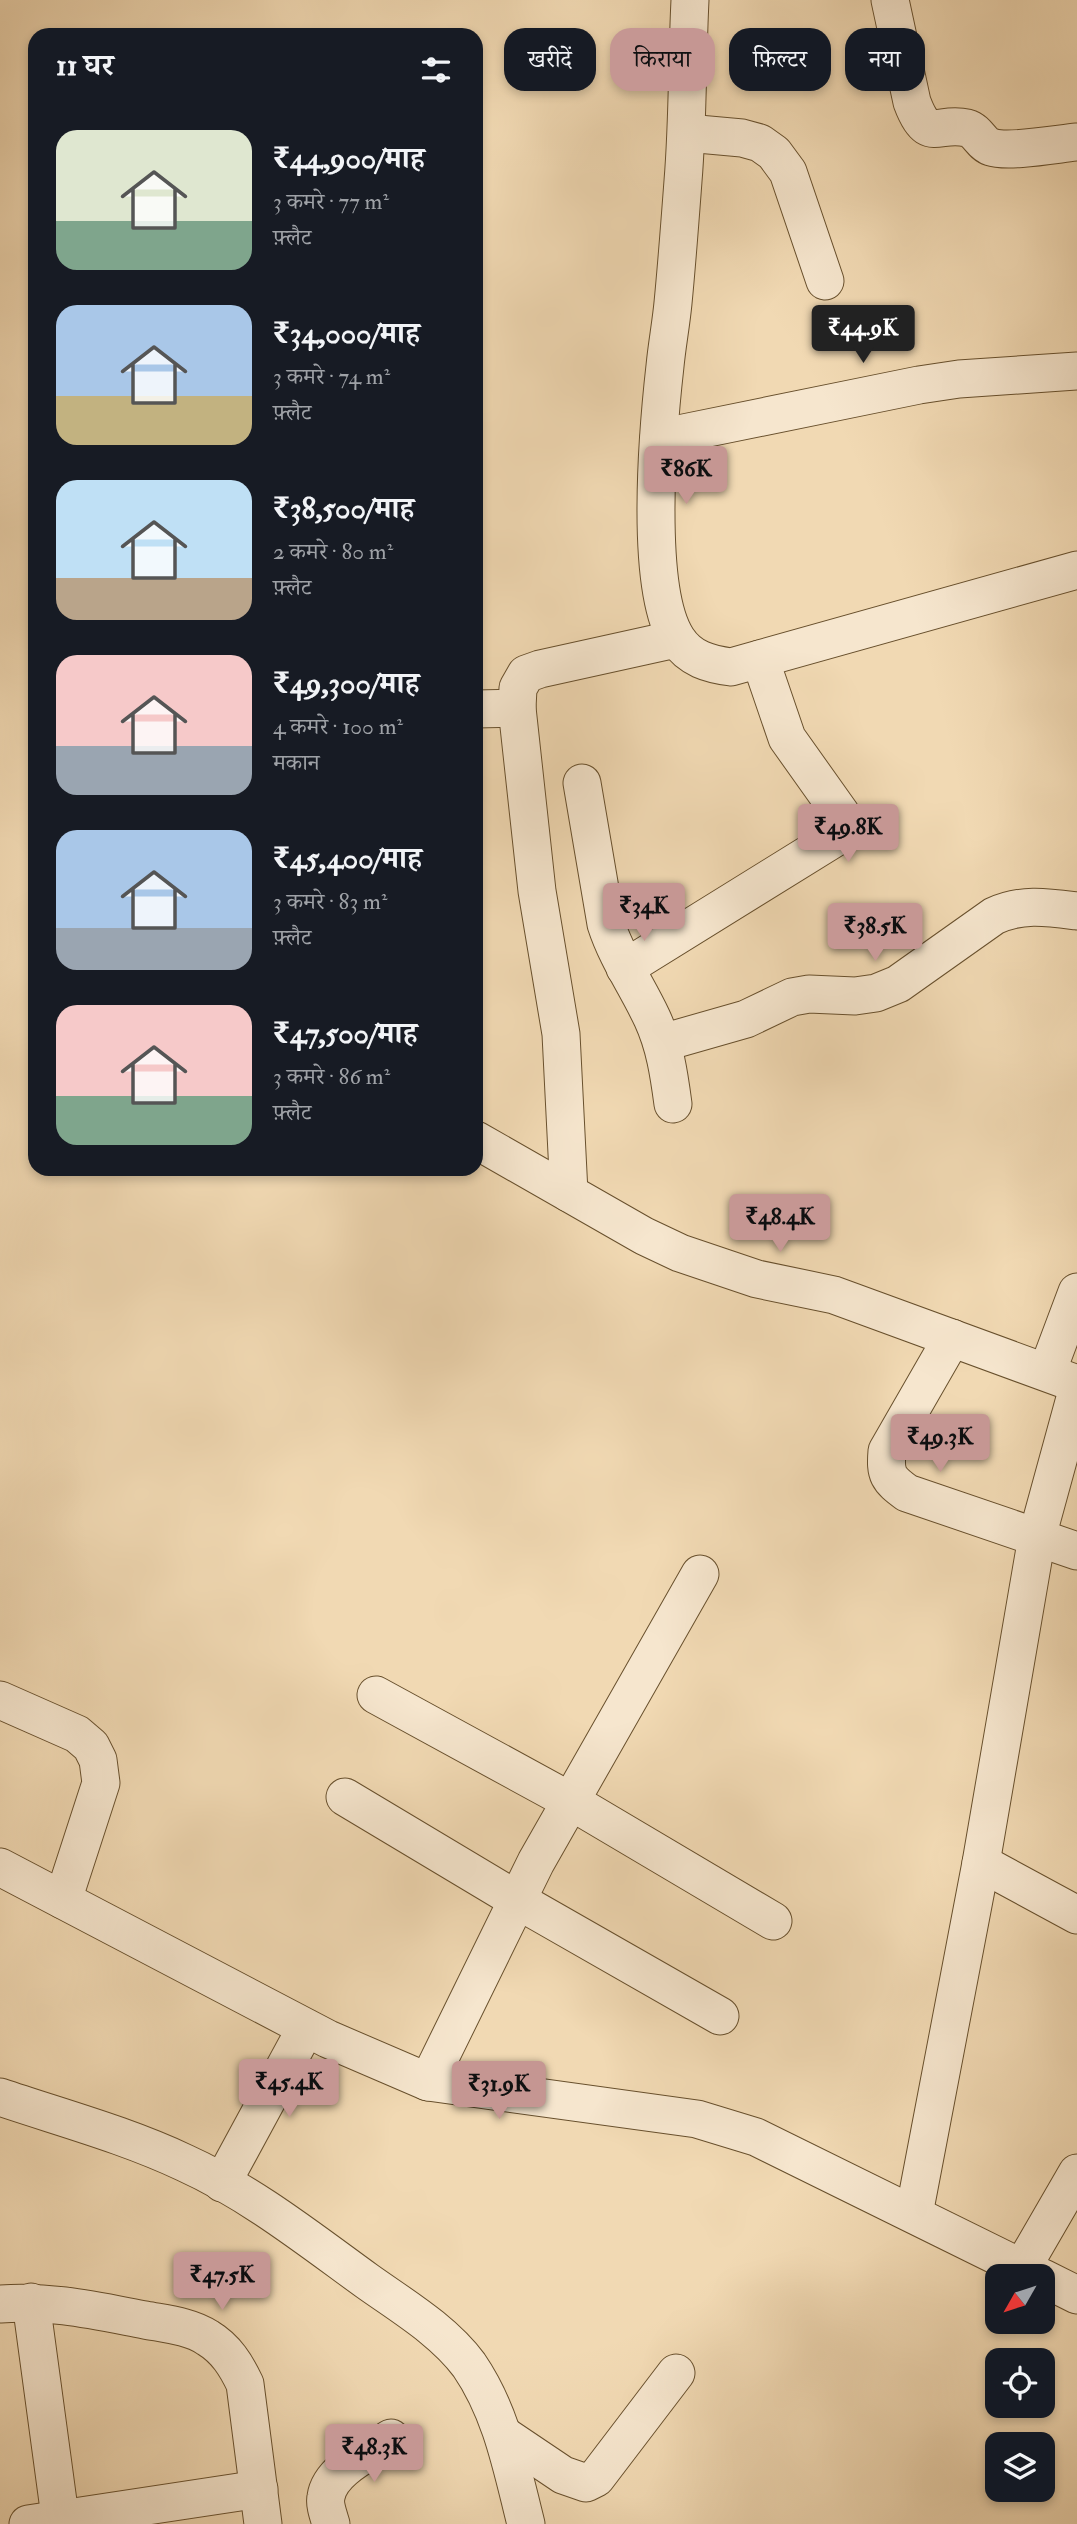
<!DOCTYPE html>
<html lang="hi">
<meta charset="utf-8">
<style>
body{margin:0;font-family:"IM FELL Double Pica","Noto Serif Devanagari",serif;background:#242831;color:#f1f3f6;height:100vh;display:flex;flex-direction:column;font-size:26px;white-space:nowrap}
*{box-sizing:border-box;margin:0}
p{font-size:23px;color:#9ea1a6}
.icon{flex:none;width:38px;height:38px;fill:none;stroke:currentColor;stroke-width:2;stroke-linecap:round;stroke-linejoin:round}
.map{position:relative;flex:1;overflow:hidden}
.drawer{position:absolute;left:28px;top:28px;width:455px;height:1148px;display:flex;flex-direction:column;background:#171b24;border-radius:21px;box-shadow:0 4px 10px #0003}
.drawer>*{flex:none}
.top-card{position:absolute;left:504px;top:28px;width:467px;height:63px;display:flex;gap:14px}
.needle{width:46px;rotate:231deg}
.controls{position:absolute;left:985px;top:2264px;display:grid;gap:14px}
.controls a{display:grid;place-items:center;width:70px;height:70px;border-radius:14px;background:#171b24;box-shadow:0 4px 10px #0003;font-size:35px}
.price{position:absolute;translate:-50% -60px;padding:0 16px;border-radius:7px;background:#c59692;color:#111;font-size:23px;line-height:46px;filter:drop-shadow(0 2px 4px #0008)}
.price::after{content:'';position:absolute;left:50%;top:42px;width:21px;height:16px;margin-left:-10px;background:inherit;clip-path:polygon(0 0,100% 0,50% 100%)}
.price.current{background:#222;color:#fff}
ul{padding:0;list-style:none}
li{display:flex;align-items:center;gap:21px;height:175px;padding:0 28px}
li span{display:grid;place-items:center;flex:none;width:196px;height:140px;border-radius:21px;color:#555}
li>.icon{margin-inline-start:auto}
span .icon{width:84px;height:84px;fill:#fffc;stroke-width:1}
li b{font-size:30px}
h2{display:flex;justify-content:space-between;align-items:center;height:84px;padding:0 28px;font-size:30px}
.pill{padding:0 24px;border-radius:21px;background:#171b24;box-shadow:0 4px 10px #0003;font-size:24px;line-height:63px}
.pill.current{background:#c59692;color:#111}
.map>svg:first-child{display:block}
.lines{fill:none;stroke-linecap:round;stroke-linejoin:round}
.minor-casing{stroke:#68502d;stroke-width:39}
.minor{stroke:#f6e6ce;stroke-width:37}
</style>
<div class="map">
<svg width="1077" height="2524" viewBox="0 0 1077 2524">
<rect width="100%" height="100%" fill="#f1d9b3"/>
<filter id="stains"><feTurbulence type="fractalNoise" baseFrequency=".00286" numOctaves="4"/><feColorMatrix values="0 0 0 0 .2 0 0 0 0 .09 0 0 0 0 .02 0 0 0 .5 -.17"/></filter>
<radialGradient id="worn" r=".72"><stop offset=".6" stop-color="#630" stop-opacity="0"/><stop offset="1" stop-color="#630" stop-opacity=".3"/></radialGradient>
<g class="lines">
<defs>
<g id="minor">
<path d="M 690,0 C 687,60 688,121 683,181 C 680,221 677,262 673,303 C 671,324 667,345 665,366 C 658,428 644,588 677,639 C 690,659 709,664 731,667 L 1077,570"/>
<path d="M 890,0 L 912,102 C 928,145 937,121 967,128 C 978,131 981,144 991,147 C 1008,153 1057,144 1077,142"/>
<polyline points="687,133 742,138 760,143 774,153 788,172 825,281"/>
<polyline points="659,438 919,385 959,379 1077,371"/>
<polyline points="476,709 517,708"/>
<path d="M 582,783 L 606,924 C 617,958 637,986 652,1018 C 665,1046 669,1074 673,1104"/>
<polyline points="625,968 838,836 843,827 841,814 787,738 760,659"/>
<path d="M 662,1043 L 746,1019 L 792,997 L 809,994 L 855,996 L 876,993 L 898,984 L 994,916 C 1022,903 1047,907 1077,911"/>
<polyline points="476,1140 644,1236 680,1253 757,1279 834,1295 1077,1384"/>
<polyline points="569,1193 561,1034 537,891 517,708 518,688 526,674 540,669 676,639"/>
<path d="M 952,1338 L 887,1451 C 885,1475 888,1479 907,1493 L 1077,1551"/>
<polyline points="1047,1372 1077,1292"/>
<polyline points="376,1695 572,1802 773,1921"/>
<polyline points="0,1700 77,1734 91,1746 98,1760 101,1783 63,1900"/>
<polyline points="345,1797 517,1900 720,2016"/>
<polyline points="981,1863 1077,1915"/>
<polyline points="0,1867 328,2039 428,2082 697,2119 756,2137 1040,2277"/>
<polyline points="428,2082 536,1862 700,1574"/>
<path d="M 0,2097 C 62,2118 126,2135 185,2163 C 251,2193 309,2239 367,2281 C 402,2306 443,2330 469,2365 C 502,2413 512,2469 526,2524"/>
<polyline points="222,2183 306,2028"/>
<polyline points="914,2214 981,1863 1037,1537 1077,1391"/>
<polyline points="1022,2268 1077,2173"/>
<polyline points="1043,2278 1077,2295"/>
<polyline points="31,2302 61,2524"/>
<path d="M 0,2304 C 50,2300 97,2311 145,2320 C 166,2324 190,2326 208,2338 C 226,2349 236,2365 245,2384 L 263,2524"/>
<polyline points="505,2436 563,2475 586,2483 596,2478 676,2373"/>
<polyline points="28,2524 259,2489"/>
<path d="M 331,2524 C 329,2517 324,2504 326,2497 C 330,2469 371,2452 391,2438"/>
</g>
</defs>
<use href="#minor" class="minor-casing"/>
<use href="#minor" class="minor"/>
</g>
<rect width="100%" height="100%" filter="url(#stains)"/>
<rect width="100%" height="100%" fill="url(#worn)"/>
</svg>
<div class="controls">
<a><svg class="needle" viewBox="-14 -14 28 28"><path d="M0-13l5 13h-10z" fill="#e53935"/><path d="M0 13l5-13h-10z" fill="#9ea1a6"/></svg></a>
<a><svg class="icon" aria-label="locate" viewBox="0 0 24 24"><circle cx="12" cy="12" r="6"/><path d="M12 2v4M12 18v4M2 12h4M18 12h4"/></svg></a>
<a><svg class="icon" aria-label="layers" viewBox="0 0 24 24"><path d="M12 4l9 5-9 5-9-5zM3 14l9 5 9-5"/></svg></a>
</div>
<b class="price current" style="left:863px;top:365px">₹44.9K</b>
<b class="price" style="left:686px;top:506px">₹86K</b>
<b class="price" style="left:848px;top:864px">₹49.8K</b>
<b class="price" style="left:644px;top:943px">₹34K</b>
<b class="price" style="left:875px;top:963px">₹38.5K</b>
<b class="price" style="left:780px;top:1254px">₹48.4K</b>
<b class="price" style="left:940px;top:1474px">₹49.3K</b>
<b class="price" style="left:289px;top:2119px">₹45.4K</b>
<b class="price" style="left:499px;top:2121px">₹31.9K</b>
<b class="price" style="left:222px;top:2312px">₹47.5K</b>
<b class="price" style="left:374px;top:2484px">₹48.3K</b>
<div class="top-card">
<a class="pill">खरीदें</a>
<a class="pill current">किराया</a>
<a class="pill">फ़िल्टर</a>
<a class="pill">नया</a>
</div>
<section class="drawer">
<h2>11 घर<svg class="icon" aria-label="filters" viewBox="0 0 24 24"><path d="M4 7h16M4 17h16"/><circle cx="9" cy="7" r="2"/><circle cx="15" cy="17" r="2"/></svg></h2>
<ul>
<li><span style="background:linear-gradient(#dfe7d0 65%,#7fa58c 0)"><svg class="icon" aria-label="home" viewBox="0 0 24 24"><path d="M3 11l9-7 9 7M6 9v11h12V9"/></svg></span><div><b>₹44,900/माह</b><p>3 कमरे · 77 m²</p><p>फ़्लैट</p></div></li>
<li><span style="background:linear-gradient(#a9c7e8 65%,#c2b280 0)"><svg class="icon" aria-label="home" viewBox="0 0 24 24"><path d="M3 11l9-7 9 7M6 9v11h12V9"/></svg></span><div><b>₹34,000/माह</b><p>3 कमरे · 74 m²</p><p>फ़्लैट</p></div></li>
<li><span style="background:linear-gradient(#bfe0f5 70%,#b9a48a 0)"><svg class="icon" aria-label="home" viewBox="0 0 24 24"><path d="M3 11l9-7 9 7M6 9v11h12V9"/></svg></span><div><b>₹38,500/माह</b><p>2 कमरे · 80 m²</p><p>फ़्लैट</p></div></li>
<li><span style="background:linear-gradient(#f6c9c9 65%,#9aa5b1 0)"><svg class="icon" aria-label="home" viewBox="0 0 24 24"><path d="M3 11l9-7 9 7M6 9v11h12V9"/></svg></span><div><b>₹49,300/माह</b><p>4 कमरे · 100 m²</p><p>मकान</p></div></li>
<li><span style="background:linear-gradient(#a9c7e8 70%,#9aa5b1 0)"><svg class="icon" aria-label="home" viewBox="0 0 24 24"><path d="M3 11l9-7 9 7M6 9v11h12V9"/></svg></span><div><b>₹45,400/माह</b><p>3 कमरे · 83 m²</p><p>फ़्लैट</p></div></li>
<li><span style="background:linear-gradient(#f6c9c9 65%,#7fa58c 0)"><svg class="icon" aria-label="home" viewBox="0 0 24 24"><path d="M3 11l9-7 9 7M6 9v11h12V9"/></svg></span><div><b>₹47,500/माह</b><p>3 कमरे · 86 m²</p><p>फ़्लैट</p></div></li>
</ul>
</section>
</div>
